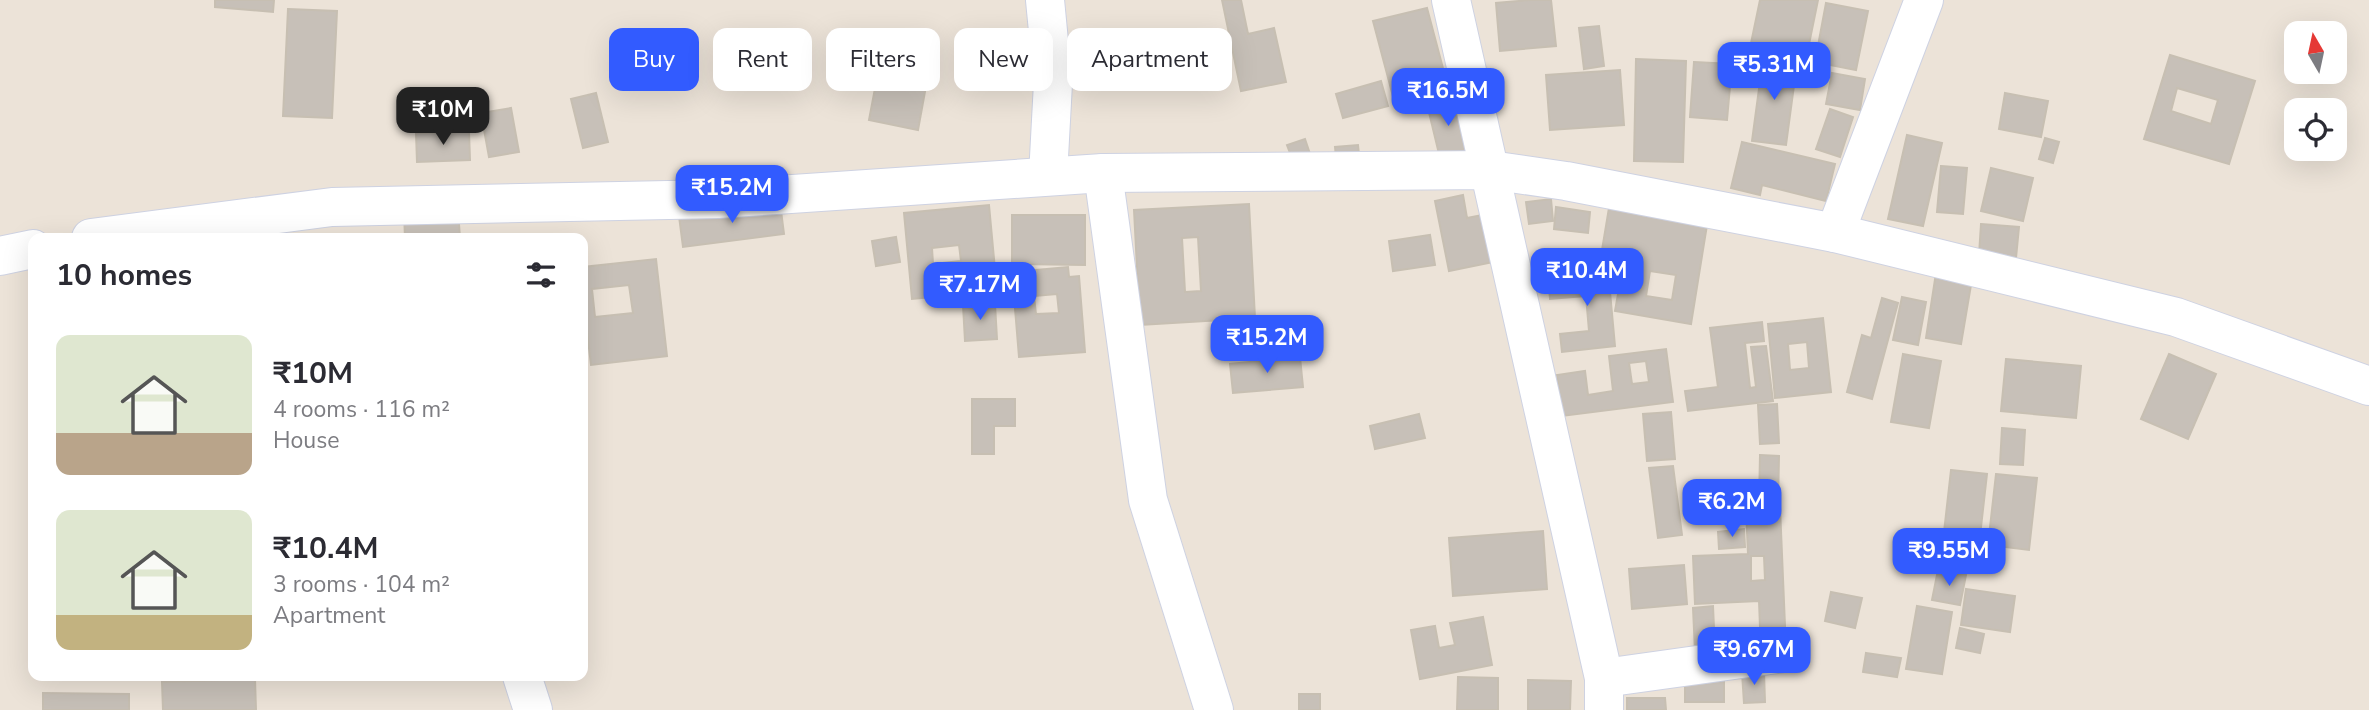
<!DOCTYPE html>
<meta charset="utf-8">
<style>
body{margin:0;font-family:"Nunito Sans",sans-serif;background:#f2f2f3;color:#2b2b33;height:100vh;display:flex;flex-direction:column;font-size:26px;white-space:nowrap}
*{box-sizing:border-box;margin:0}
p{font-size:23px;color:#7c7c81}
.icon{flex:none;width:38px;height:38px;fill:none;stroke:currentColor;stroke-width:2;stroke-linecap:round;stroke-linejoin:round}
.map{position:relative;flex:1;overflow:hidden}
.details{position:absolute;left:28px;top:233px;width:560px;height:448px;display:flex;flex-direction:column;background:#fff;border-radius:14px;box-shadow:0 7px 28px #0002}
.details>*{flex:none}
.top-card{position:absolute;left:609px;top:28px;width:665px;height:63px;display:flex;gap:14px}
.needle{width:46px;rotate:351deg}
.controls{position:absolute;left:2284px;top:21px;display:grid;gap:14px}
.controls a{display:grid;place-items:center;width:63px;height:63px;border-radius:14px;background:#fff;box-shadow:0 7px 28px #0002;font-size:35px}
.price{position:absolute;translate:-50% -60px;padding:0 16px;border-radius:14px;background:#325bff;color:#fff;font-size:23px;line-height:46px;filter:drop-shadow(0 2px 4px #0008)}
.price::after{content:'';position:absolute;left:50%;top:42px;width:21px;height:16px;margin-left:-10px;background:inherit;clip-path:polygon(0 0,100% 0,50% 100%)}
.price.selected{background:#222;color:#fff}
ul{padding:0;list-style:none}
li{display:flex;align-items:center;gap:21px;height:175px;padding:0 28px}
li span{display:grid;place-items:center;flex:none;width:196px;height:140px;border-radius:14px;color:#555}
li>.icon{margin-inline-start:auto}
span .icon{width:84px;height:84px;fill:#fffc;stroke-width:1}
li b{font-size:30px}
h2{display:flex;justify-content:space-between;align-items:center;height:84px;padding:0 28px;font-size:30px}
.tag{padding:0 24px;border-radius:14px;background:#fff;box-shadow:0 7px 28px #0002;font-size:24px;line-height:63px}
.tag.selected{background:#325bff;color:#fff}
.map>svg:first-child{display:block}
.building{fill:#c7c0b8;stroke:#c7bfb2;stroke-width:2;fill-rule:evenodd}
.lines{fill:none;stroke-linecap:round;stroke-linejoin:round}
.street-casing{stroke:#ced2e2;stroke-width:40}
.street{stroke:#fff;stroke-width:38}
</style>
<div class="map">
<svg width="2369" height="710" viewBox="0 0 2369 710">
<rect width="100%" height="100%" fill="#ece3d8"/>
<g class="building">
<polygon points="215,0 274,0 273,12 215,7"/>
<polygon points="1222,0 1241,0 1248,34 1274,28 1286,82 1241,91"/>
<polygon points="1530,0 1551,0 1556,46 1500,51 1496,3"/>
<polygon points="1760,0 1818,0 1806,59 1750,48"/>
<polygon points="1826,3 1868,11 1856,70 1815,62"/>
<polygon points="1427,8 1449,91 1395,104 1373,21"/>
<polygon points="288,9 337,11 332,118 283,116"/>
<polygon points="1599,26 1604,66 1584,69 1579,28"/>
<polygon points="879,47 898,50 895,72 876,69"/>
<path d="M 2170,55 L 2255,81 L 2229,164 L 2144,139 ZM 2177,88 L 2218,100 L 2211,124 L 2171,111 Z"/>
<polygon points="1636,59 1686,61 1683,162 1634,161"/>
<polygon points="1763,59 1797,63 1786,145 1752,141"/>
<polygon points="1694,62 1732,64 1727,120 1690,117"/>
<polygon points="1620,70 1624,125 1550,130 1546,75"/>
<polygon points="1832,73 1865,79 1860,110 1826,104"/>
<polygon points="877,78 926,86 918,130 869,120"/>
<polygon points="1381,81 1388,106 1343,118 1336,94"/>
<polygon points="596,93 608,142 583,148 571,99"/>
<polygon points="2005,93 2048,101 2041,137 1999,129"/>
<polygon points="1455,98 1468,152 1440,158 1427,104"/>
<polygon points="511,108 519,152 489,157 481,113"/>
<polygon points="1830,109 1853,117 1840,157 1816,149"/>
<polygon points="469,132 470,160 417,162 416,133"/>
<polygon points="1907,135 1942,143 1923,226 1888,219"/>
<polygon points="2045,138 2059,142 2053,163 2039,159"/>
<polygon points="1305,139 1312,160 1295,166 1287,145"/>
<polygon points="1742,142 1835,164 1826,201 1762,185 1760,195 1731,188"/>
<polygon points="1358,145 1360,164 1337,167 1335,147"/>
<polygon points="1941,166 1967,168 1963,214 1937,212"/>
<polygon points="1991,168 2033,178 2023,221 1981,211"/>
<polygon points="1463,195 1467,218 1493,213 1503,260 1449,271 1435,201"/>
<polygon points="1551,199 1553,221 1529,224 1526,202"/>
<polygon points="780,203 784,234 683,247 679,216"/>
<path d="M 1249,204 L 1255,318 L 1140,325 L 1134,210 ZM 1198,237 L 1201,291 L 1185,292 L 1182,238 Z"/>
<path d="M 989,205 L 997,291 L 912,299 L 904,213 ZM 959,245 L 961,261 L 933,264 L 932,248 Z"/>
<polygon points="1556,207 1590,212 1588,233 1554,229"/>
<path d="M 1609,208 L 1707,225 L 1691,324 L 1615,311 L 1623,266 L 1600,262 ZM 1650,271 L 1676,275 L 1672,300 L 1646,296 Z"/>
<polygon points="458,210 460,238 405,238 404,213"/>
<polygon points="1012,215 1085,215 1085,265 1012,264"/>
<polygon points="1981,224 2019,227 2016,258 1979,255"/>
<polygon points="1430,235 1435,265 1393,271 1389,241"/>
<polygon points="896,237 900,262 876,266 872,241"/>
<path d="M 656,259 L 667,356 L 591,365 L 583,298 L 583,267 ZM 629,285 L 633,313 L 595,317 L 592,289 Z"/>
<path d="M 1068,267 L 1069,277 L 1079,276 L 1085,352 L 1019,357 L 1012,272 ZM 1057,294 L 1059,313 L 1036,314 L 1034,296 Z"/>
<polygon points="1608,270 1615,346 1562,352 1560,334 1589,331 1586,296 1550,299 1548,276"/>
<polygon points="1936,273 1972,279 1961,344 1926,338"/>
<polygon points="1902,297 1926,302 1918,345 1893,340"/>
<polygon points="1882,298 1898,303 1872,399 1847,392 1862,335 1871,338"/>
<polygon points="995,304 997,339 965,341 963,305"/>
<path d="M 1823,318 L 1831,392 L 1775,398 L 1768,324 ZM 1807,342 L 1809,368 L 1790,370 L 1788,344 Z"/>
<polygon points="1762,322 1764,341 1745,343 1750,388 1756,387 1751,347 1766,346 1773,401 1688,411 1685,391 1718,387 1710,328"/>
<path d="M 1666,349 L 1673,402 L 1562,416 L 1557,375 L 1585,371 L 1588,395 L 1613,391 L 1609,356 ZM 1646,361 L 1649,382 L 1632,384 L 1629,363 Z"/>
<polygon points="1903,354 1941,361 1929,428 1891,422"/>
<polygon points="2169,354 2216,374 2188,439 2141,419"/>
<polygon points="1300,357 1303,387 1233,393 1230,364"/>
<polygon points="2006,359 2081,366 2076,418 2001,411"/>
<polygon points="972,399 1015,399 1015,426 994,426 994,454 972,454"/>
<polygon points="1777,404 1779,443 1760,444 1758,405"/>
<polygon points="1671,412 1675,459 1647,461 1643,414"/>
<polygon points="1419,414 1425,438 1375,449 1370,426"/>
<polygon points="2002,428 2025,430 2023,465 2000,464"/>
<polygon points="1760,455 1779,456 1778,503 1759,503"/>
<polygon points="1673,466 1682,535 1658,538 1649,468"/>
<polygon points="1951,470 1987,474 1980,536 1944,532"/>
<polygon points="1996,474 2037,478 2029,550 1988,545"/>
<path d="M 1780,507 L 1785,626 L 1760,627 L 1759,601 L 1695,604 L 1693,556 L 1748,554 L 1746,508 ZM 1751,556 L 1764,556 L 1765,580 L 1751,581 Z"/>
<polygon points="1744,529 1745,547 1719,549 1718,532"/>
<polygon points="1543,531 1547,589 1453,596 1449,538"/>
<polygon points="1940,539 1975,543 1972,570 1936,566"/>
<polygon points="1684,565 1687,604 1632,609 1629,569"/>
<polygon points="1938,570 1966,575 1960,605 1932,600"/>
<polygon points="1966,589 2015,596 2010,632 1961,625"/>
<polygon points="1831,592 1862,598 1855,628 1825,621"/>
<polygon points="1713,606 1715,651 1695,652 1693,608"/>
<polygon points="1917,606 1952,612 1942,674 1906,669"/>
<polygon points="1483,617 1492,665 1420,679 1411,630 1435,626 1439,648 1455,645 1450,623"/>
<polygon points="1960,628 1984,634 1980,653 1956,648"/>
<polygon points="1866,653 1901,658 1897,677 1863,672"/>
<polygon points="1764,672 1765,702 1744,703 1742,673"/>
<polygon points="1724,674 1724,702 1685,702 1685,675"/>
<polygon points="1458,677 1498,678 1498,710 1457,710"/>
<polygon points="255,679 256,710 163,710 162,682"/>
<polygon points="1528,680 1571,681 1570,710 1528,710"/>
<polygon points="43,693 129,694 129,710 43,710"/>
<rect x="1299" y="694" width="21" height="16"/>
<polygon points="1627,698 1665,698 1666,710 1627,710"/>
</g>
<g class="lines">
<defs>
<g id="street">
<polyline points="1045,0 1053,83 1048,176"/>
<polyline points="1451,0 1604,678 1604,710"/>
<polyline points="1103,173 1148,500 1214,710"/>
<polyline points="1835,233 2176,317 2369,386"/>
<polyline points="91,238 332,207 718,199 1103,173 1490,170 1566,181 1835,233 1924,0"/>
<polyline points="0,256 33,249"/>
<polyline points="522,676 533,710"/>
<polyline points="1604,678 1791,652"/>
</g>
</defs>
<use href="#street" class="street-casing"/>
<use href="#street" class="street"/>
</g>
</svg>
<div class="controls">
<a><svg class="needle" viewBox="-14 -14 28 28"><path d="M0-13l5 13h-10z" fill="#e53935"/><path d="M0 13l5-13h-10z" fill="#7c7c81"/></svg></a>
<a><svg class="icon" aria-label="locate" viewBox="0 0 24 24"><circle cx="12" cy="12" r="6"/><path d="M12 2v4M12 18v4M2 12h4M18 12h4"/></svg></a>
</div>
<b class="price" style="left:1774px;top:102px">₹5.31M</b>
<b class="price" style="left:1448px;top:128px">₹16.5M</b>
<b class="price selected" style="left:443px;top:147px">₹10M</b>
<b class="price" style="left:732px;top:225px">₹15.2M</b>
<b class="price" style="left:1587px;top:308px">₹10.4M</b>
<b class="price" style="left:980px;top:322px">₹7.17M</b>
<b class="price" style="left:1267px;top:375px">₹15.2M</b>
<b class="price" style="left:1732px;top:539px">₹6.2M</b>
<b class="price" style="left:1949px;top:588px">₹9.55M</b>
<b class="price" style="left:1754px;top:687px">₹9.67M</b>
<div class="top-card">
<a class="tag selected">Buy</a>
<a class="tag">Rent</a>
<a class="tag">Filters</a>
<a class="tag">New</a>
<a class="tag">Apartment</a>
</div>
<section class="details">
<h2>10 homes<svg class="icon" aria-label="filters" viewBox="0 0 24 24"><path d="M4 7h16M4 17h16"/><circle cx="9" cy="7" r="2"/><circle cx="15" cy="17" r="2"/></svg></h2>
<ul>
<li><span style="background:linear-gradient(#dfe7d0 70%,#b9a48a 0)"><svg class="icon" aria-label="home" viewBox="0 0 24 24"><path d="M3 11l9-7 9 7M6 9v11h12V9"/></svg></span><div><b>₹10M</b><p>4 rooms · 116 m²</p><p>House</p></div></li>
<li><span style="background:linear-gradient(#dfe7d0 75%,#c2b280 0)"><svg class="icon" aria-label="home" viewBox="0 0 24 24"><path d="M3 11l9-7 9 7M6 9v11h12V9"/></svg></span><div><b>₹10.4M</b><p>3 rooms · 104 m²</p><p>Apartment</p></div></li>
</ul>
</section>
</div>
